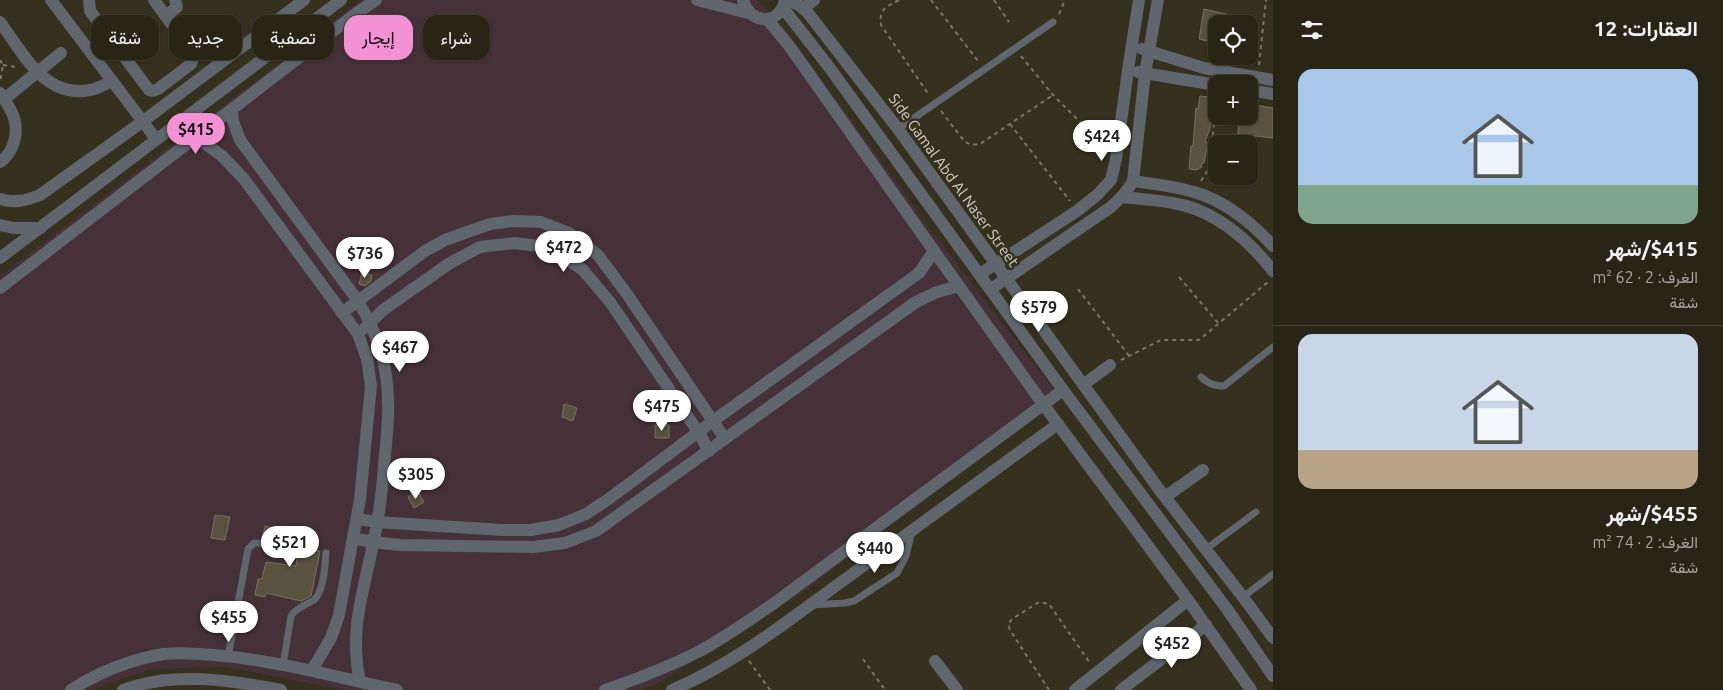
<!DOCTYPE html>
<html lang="ar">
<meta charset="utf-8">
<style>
body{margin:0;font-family:Ubuntu,Vazirmatn,sans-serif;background:#302c1f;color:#f1f3f6;direction:rtl;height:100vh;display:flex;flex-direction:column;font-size:19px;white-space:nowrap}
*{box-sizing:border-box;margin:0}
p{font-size:16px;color:#a5a4a1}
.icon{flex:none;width:28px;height:28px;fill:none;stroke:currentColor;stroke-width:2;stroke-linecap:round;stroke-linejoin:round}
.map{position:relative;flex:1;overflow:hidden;direction:ltr}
.side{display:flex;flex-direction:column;background:#282416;width:450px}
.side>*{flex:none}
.banner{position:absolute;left:15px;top:15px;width:475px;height:45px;direction:rtl;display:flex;gap:10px}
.tools{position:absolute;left:1208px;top:15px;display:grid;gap:10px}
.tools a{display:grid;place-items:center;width:50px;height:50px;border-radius:10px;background:#282416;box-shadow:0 1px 4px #0004,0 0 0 1px #444135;font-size:25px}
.price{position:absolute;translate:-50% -42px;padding:0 11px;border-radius:18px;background:#fff;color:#222;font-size:16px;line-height:32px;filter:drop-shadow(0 1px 2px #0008)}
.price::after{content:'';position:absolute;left:50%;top:30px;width:15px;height:11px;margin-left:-8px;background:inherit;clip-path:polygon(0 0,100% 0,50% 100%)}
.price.on{background:#f391d5;color:#111}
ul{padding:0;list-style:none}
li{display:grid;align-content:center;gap:10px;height:265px;padding:0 25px}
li+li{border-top:1px solid #444135}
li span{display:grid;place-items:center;height:155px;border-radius:15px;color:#555}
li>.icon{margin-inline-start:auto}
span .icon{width:90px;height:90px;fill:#fffc;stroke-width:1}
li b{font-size:21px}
h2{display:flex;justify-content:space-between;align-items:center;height:60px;padding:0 25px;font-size:21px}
.tag{padding:0 18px;border-radius:15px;background:#282416;box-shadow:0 1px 4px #0004,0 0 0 1px #444135;font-size:18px;line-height:45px}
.tag.on{background:#f391d5;color:#111}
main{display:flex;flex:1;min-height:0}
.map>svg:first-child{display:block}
.commercial{fill:#453137}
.building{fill:#58523f;stroke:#79735f}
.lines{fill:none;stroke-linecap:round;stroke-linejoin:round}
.path{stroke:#7b7667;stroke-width:2;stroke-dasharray:4 4;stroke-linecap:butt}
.lane{stroke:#5f666d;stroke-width:7}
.street{stroke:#5f666d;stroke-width:12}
.labels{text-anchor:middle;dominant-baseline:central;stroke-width:5;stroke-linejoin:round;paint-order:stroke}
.street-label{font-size:15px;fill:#d4d1c6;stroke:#36301e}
</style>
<main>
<section class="side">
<h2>العقارات: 12<svg class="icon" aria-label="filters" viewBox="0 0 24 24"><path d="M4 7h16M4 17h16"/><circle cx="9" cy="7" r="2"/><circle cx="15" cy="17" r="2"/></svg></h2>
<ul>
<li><span style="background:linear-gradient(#a9c7e8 75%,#7fa58c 0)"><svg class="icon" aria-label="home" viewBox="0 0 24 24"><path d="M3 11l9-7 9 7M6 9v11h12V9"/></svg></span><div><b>$415/شهر</b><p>الغرف: 2 · 62 m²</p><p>شقة</p></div></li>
<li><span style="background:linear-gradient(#c9d6e8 75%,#b9a48a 0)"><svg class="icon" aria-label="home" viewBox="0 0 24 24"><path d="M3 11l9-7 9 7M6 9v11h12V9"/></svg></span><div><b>$455/شهر</b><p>الغرف: 2 · 74 m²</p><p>شقة</p></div></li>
</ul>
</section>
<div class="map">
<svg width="1273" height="690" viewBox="0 0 1273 690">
<rect width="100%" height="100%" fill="#36301e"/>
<polygon class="commercial" points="361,0 757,0 784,27 929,227 1056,393 808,589 655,685 638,690 345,690 225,667 152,669 89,690 0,690 0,276"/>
<g class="building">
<polygon points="1204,9 1252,20 1251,24 1216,24 1216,43 1199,39"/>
<polygon points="1200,96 1209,97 1209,101 1212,101 1211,105 1213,106 1210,128 1205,142 1208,143 1204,163 1202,163 1201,168 1198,168 1198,170 1189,169 1191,146 1193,146 1196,108 1198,109"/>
<polygon points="1249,104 1273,108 1273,138 1238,134 1239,116 1249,116"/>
<polygon points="362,273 372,275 371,281 365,286 359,284"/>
<polygon points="564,404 577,408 573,421 562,417"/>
<rect x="655" y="425" width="14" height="13"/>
<polygon points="418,491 424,502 414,508 408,497"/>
<polygon points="215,515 230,517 225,540 211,538"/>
<polygon points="265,526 278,529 279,526 311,530 307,549 320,551 311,596 301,601 266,593 265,597 255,595 258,579 262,579 266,562 296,566 298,540 263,535"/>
</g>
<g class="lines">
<g class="path">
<path d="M 899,0 C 886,7 879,8 881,25 L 929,95"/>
<polyline points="931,0 978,61"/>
<polyline points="994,0 1009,22"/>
<polyline points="1059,14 1065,0"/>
<polyline points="1021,56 1053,95 1106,148"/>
<polyline points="0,60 3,65 0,82"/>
<polyline points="3,65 16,67"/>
<polyline points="1259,65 1266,0"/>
<polyline points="941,111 965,142 972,145 980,144 1053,95"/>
<polyline points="1010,124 1070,201"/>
<polyline points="1201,181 1209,168 1216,107"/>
<polyline points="1179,277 1219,324"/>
<polyline points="1078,289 1130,357"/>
<polyline points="1121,360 1161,340 1199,340 1268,282"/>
<polyline points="863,659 885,690"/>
<polyline points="749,661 770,690"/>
<polyline points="1049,690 1010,630 1008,624 1012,619 1039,602 1049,604 1090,663"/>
</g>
<g class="lane">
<polyline points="898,129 1053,22"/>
<path d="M 1201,377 C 1209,384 1214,386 1224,386 L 1273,347"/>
<polyline points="1206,549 1256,512"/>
<polyline points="1243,597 1273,574"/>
<polyline points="812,605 845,603 854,601 897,573 906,556 912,531"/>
<polyline points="228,657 248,549 254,543 276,544"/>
<path d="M 283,665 L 291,616 C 296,608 306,605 314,600 C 324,592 325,565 326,553"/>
</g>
<g class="street">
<polyline points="51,0 156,139"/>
<polyline points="89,0 90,11 149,90 153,91 158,89 191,64 194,55 154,0"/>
<polyline points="697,0 748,13"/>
<path d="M 743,0 C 749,25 780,26 785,0"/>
<polyline points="786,0 799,5 808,13 898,129 1161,492 1243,597 1273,638"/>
<polyline points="783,8 829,67 1063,390 1227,609 1273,676"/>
<polyline points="804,8 814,0"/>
<polyline points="166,16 177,7 175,0"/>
<polyline points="767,19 790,47 934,251 1043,404 1188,600 1251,690"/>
<path d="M 0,22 C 23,53 45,99 90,90 C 97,89 105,84 112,81"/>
<polyline points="1142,49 1204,68 1273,80"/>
<polyline points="1138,72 1216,85"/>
<polyline points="1249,90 1273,94"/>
<polyline points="0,93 3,96 8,96 61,53"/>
<path d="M 232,110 L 233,121 L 240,140 L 358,301 C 368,318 376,334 381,352 C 392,389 388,428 384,465 C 382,492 379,518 373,544 C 363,594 349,631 360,682"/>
<polyline points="196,137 222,156 244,179 358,334 367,359 371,386 360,499 339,615 331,638 312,670"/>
<path d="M 0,162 C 13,153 19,134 14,118 C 12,111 6,103 3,96"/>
<path d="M 1133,181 C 1153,184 1174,186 1194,192 C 1225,201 1252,223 1273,246"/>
<path d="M 1123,197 C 1139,199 1156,200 1173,203 C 1215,210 1247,238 1273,271"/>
<path d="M 0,199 C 14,204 27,200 40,195 L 142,122 L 304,0"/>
<polyline points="0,225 14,228 41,228"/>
<polyline points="0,258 341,0"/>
<polyline points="980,274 1077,211 1097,195 1111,180 1116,159 1128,70 1139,0"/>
<polyline points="0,288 358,12 376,0"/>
<path d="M 991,289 L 1111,207 C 1120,199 1127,192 1133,181 L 1145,73 L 1158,0"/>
<polyline points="342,313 425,251 445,240 490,224 513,221 541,222 569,233 598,255 627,294 725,439"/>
<polyline points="365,328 383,310 450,263 480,247 514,243 539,246 560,254 583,270 610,302 699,433 709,451"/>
<polyline points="1083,385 1110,365"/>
<polyline points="1165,497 1203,470"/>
<polyline points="357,519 377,522 502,530 531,530 559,525 586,514 610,498 713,421 919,273 934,251"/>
<polyline points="353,538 373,542 400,545 533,547 565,543 596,531 916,302 937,292 959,286"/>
<polyline points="935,661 957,690"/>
<path d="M 71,690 C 99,672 129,660 163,654 C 182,652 205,654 224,656 C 283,662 339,678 397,690"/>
<path d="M 123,690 C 173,671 230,680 281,690"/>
<path d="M 605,690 C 637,679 668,667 698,652 C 724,638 748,621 773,604 L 1063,390"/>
<path d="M 672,690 C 734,664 789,620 844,580 C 915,528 986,476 1058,424"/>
<polyline points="1075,690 1188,600"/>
<polyline points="1121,690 1206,625"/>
</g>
</g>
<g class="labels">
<g class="street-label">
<text transform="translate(954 180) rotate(54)">Side Gamal Abd Al Naser Street</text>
</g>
</g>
</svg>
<div class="tools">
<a><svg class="icon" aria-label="locate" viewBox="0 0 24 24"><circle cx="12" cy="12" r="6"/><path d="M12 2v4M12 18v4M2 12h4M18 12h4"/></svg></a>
<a>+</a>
<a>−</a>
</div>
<b class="price on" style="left:196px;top:155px">$415</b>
<b class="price" style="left:1102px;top:162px">$424</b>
<b class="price" style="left:564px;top:273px">$472</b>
<b class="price" style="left:365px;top:279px">$736</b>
<b class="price" style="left:1039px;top:333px">$579</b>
<b class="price" style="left:400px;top:373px">$467</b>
<b class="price" style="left:662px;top:432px">$475</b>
<b class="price" style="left:416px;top:500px">$305</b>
<b class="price" style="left:290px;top:568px">$521</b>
<b class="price" style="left:875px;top:574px">$440</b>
<b class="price" style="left:229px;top:643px">$455</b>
<b class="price" style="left:1172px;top:669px">$452</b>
<div class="banner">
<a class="tag">شراء</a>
<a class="tag on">إيجار</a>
<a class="tag">تصفية</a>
<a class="tag">جديد</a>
<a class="tag">شقة</a>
</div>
</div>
</main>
